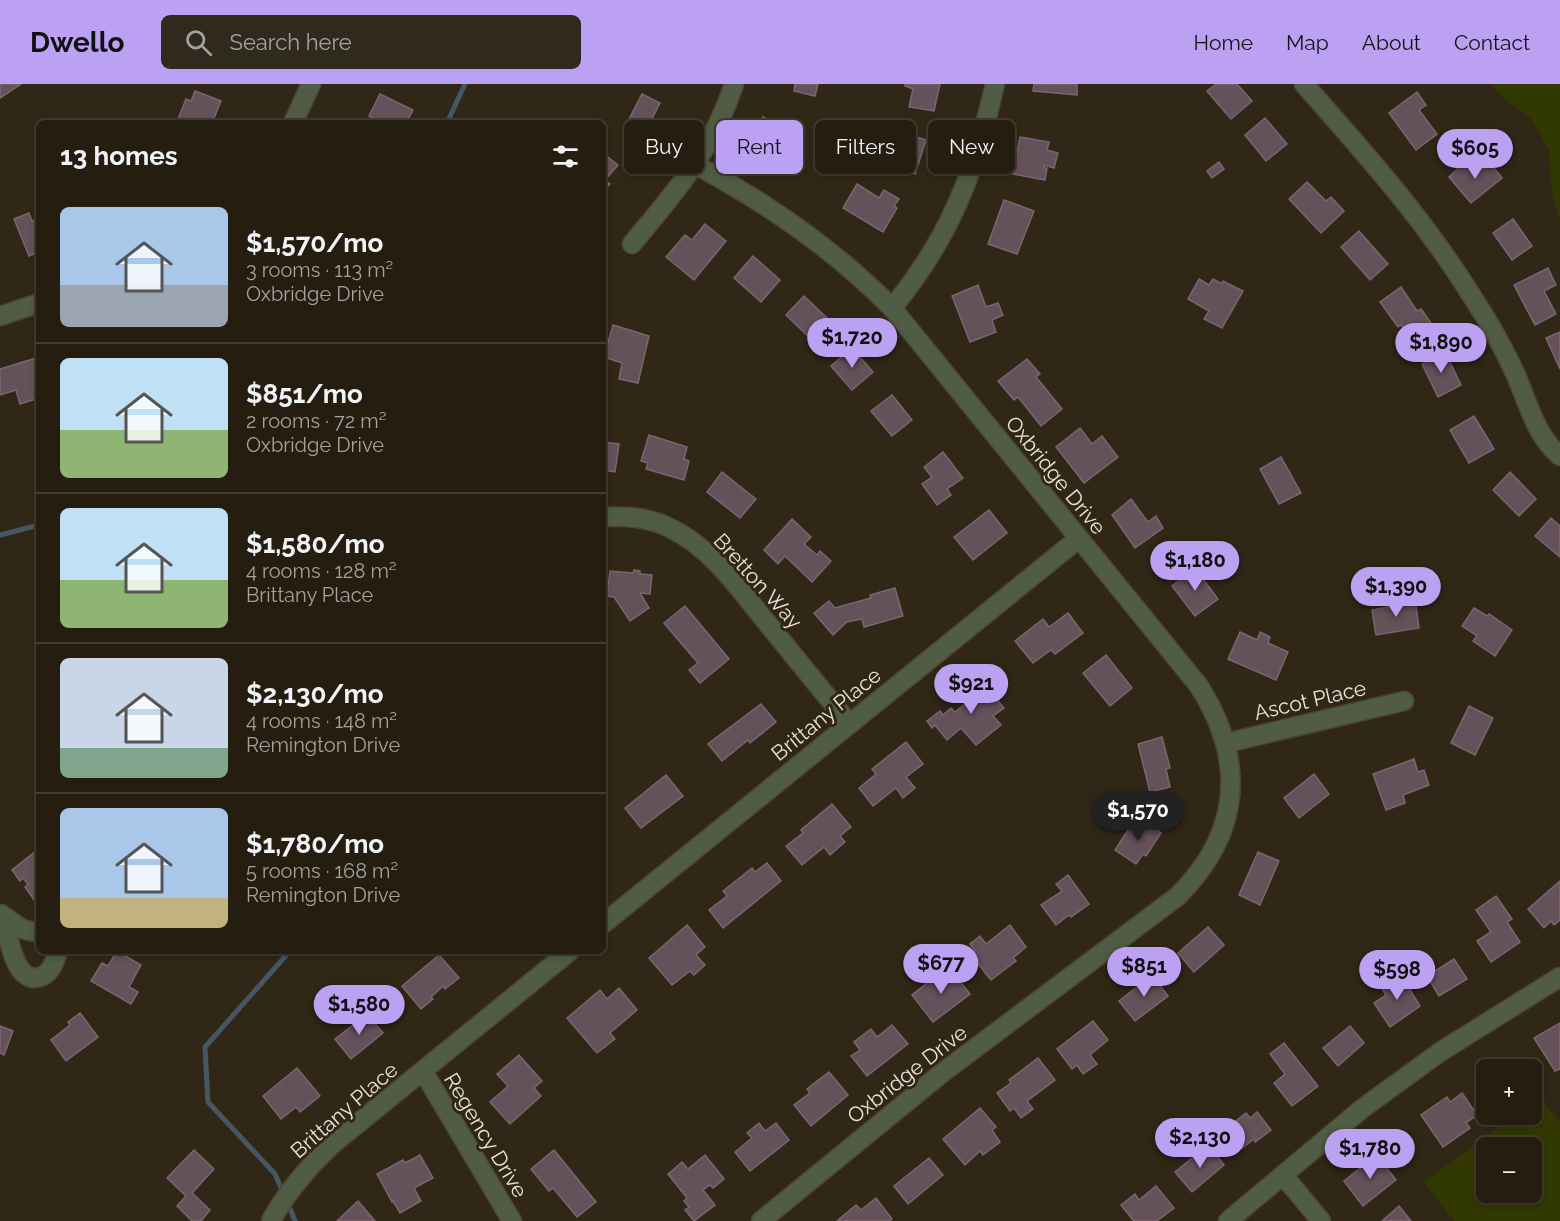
<!DOCTYPE html>
<meta charset="utf-8">
<style>
body{margin:0;font-family:Raleway,sans-serif;background:#302a1e;color:#f1f3f6;height:100vh;display:flex;flex-direction:column;font-size:22px;white-space:nowrap}
*{box-sizing:border-box;margin:0}
p{font-size:20px;color:#a3a29f}
.icon{flex:none;width:33px;height:33px;fill:none;stroke:currentColor;stroke-width:2;stroke-linecap:round;stroke-linejoin:round}
.map{position:relative;flex:1;overflow:hidden}
.side{position:absolute;left:36px;top:36px;width:570px;height:834px;display:flex;flex-direction:column;background:#241d10;border-radius:9px;box-shadow:0 3px 9px #0003,0 0 0 2px #413b30}
.side>*{flex:none}
.guide{position:absolute;left:624px;top:36px;width:570px;height:54px;display:flex;gap:12px}
.fabs{position:absolute;left:1476px;top:975px;display:grid;gap:12px}
.fabs a{display:grid;place-items:center;width:66px;height:66px;border-radius:9px;background:#241d10;box-shadow:0 3px 9px #0003,0 0 0 2px #413b30;font-size:30px}
.price{position:absolute;translate:-50% -51px;padding:0 14px;border-radius:21px;background:#bca0f2;color:#111;font-size:20px;line-height:39px;filter:drop-shadow(0 2px 3px #0008)}
.price::after{content:'';position:absolute;left:50%;top:36px;width:18px;height:14px;margin-left:-9px;background:inherit;clip-path:polygon(0 0,100% 0,50% 100%)}
.price.selected{background:#222;color:#fff}
ul{padding:0;list-style:none}
li{display:flex;align-items:center;gap:18px;height:150px;padding:0 24px}
li+li{border-top:2px solid #413b30}
li span{display:grid;place-items:center;flex:none;width:168px;height:120px;border-radius:9px;color:#555}
li>.icon{margin-inline-start:auto}
span .icon{width:72px;height:72px;fill:#fffc;stroke-width:1}
li b{font-size:26px}
h2{display:flex;justify-content:space-between;align-items:center;height:72px;padding:0 24px;font-size:26px}
.pill{padding:0 21px;border-radius:9px;background:#241d10;box-shadow:0 3px 9px #0003,0 0 0 2px #413b30;font-size:21px;line-height:54px}
.pill.selected{background:#bca0f2;color:#111}
header{display:flex;align-items:center;gap:36px;box-sizing:border-box;height:84px;padding:0 30px;background:#bca0f2;color:#111}
header strong{font-size:28px}
nav{display:flex;gap:33px;margin-inline-start:auto;font-size:21px}
.search{width:420px;height:54px;background:#302a1e;display:flex;align-items:center;gap:15px;box-sizing:border-box;padding:0 21px;border-radius:9px;color:#a3a29f;font-size:22px}
.map>svg:first-child{display:block}
.green{fill:#313800;fill-rule:evenodd}
.lines{fill:none;stroke-linecap:round;stroke-linejoin:round}
.stream{stroke:#465763;stroke-width:5}
.building{fill:#65515a;stroke:#7b6670;stroke-width:1.5}
.minor-casing{stroke:#4e4535;stroke-width:21}
.minor{stroke:#505d44;stroke-width:18}
.labels{text-anchor:middle;dominant-baseline:central;stroke-width:6;stroke-linejoin:round;paint-order:stroke}
.street-label{font-size:21px;fill:#e9e3d8;stroke:#302716}
</style>
<header>
<strong>Dwello</strong>
<div class="search"><svg class="icon" aria-label="search" viewBox="0 0 24 24"><circle cx="10" cy="10" r="6"/><path d="M15 15l6 6"/></svg>Search here</div>
<nav><a>Home</a><a>Map</a><a>About</a><a>Contact</a></nav>
</header>
<div class="map">
<svg width="1560" height="1137" viewBox="0 0 1560 1137">
<rect width="100%" height="100%" fill="#302716"/>
<g class="green">
<polygon points="1491,0 1560,0 1560,138 1552,108 1549,66 1531,34 1503,14"/>
<path d="M 1540,1013 L 1560,1038 L 1560,1137 L 1454,1137 L 1424,1098 L 1516,1031 L 1532,1030 L 1532,1019 ZM 1486,1064 L 1532,1064 L 1532,1108 L 1486,1108 Z"/>
</g>
<g class="lines">
<g class="stream">
<polyline points="447,39 465,0"/>
<polyline points="0,451 39,441"/>
<polyline points="284,1111 275,1090 208,1018 205,963 290,867"/>
<polyline points="288,1119 295,1137"/>
</g>
</g>
<g class="building">
<polygon points="0,0 21,0 0,14"/>
<polygon points="795,0 818,0 815,12 794,7"/>
<polygon points="905,0 940,0 934,27 909,23 913,5 905,2"/>
<polygon points="1034,0 1077,0 1077,11 1033,7"/>
<polygon points="1216,0 1237,0 1252,17 1231,35 1207,7"/>
<polygon points="195,7 221,17 212,39 177,38 186,15 191,17"/>
<polygon points="1417,8 1426,21 1419,26 1437,50 1416,66 1389,29"/>
<polygon points="380,10 413,26 406,39 381,39 369,32"/>
<polygon points="642,10 660,19 642,54 624,45"/>
<polygon points="763,33 779,42 776,47 782,50 784,46 798,52 795,58 798,60 785,82 755,65 761,54 753,50"/>
<polygon points="1265,34 1287,60 1266,77 1245,51"/>
<polygon points="901,48 926,56 915,90 890,81"/>
<polygon points="1020,53 1049,58 1047,66 1058,69 1054,84 1044,81 1044,84 1047,84 1045,96 1013,90"/>
<polygon points="603,69 618,81 605,96 610,100 603,107"/>
<polygon points="1469,74 1480,87 1490,79 1502,94 1471,119 1449,93"/>
<polygon points="1219,78 1224,85 1212,94 1207,87"/>
<polygon points="1307,98 1326,117 1331,113 1344,127 1321,149 1289,115"/>
<polygon points="857,100 879,114 884,106 899,115 894,122 897,124 883,148 843,124"/>
<polygon points="1004,116 1034,127 1017,170 988,160"/>
<polygon points="29,129 32,137 39,134 39,168 29,172 14,135"/>
<polygon points="1513,135 1532,162 1512,176 1493,149"/>
<polygon points="705,140 726,157 694,196 666,173 685,151 692,156"/>
<polygon points="1359,147 1388,180 1370,196 1341,163"/>
<polygon points="753,172 780,196 761,218 734,194"/>
<polygon points="1548,184 1556,201 1544,207 1556,230 1535,241 1514,201"/>
<polygon points="1199,195 1209,201 1213,195 1222,200 1223,197 1243,207 1222,244 1204,235 1209,227 1188,215"/>
<polygon points="978,201 986,223 998,219 1003,231 992,236 996,248 970,258 952,212"/>
<polygon points="1401,203 1417,227 1421,225 1431,239 1409,253 1401,241 1398,243 1380,218"/>
<polygon points="804,212 827,234 824,237 832,245 821,257 814,250 810,254 786,231"/>
<polygon points="613,241 649,252 638,299 619,295 622,279 604,273"/>
<polygon points="1560,248 1560,285 1546,254"/>
<polygon points="852,264 873,288 852,306 831,282"/>
<polygon points="1445,268 1461,301 1438,313 1422,280"/>
<polygon points="36,274 39,284 39,297 35,298 39,314 20,320 16,306 0,311 0,285"/>
<polygon points="1027,275 1040,290 1036,293 1062,325 1041,342 1018,313 1014,316 998,297"/>
<polygon points="892,311 912,336 892,352 871,327"/>
<polygon points="1474,332 1494,365 1469,379 1450,346"/>
<polygon points="1080,344 1092,360 1102,352 1118,373 1084,399 1056,363"/>
<polygon points="649,351 687,363 684,375 689,377 684,396 646,385 648,379 641,377"/>
<polygon points="603,358 619,360 615,388 603,386"/>
<polygon points="943,368 963,394 947,405 951,411 937,421 922,400 932,393 924,383"/>
<polygon points="1281,373 1301,409 1279,420 1260,385"/>
<polygon points="722,388 756,415 740,434 707,408"/>
<polygon points="1510,388 1536,415 1519,432 1493,406"/>
<polygon points="1131,415 1148,438 1156,432 1163,444 1135,464 1112,431"/>
<polygon points="989,426 1007,449 973,476 954,453"/>
<polygon points="1551,434 1560,442 1560,473 1535,452"/>
<polygon points="792,435 811,453 804,460 817,471 820,467 831,477 812,498 785,472 778,480 764,466"/>
<polygon points="1195,484 1218,515 1195,532 1172,502"/>
<polygon points="634,486 640,487 640,490 652,491 650,510 640,509 649,524 630,537 614,513 607,512 610,487 633,489"/>
<polygon points="895,504 903,532 864,543 862,535 847,538 833,551 814,529 829,517 835,524 871,514 870,511"/>
<polygon points="1415,515 1419,544 1376,551 1372,526 1388,523 1388,520"/>
<polygon points="685,522 729,575 700,599 689,586 698,579 664,539"/>
<polygon points="1474,524 1487,532 1489,530 1512,546 1495,572 1473,557 1477,552 1462,542"/>
<polygon points="1068,529 1083,549 1055,570 1051,566 1033,579 1015,557 1043,535 1049,543"/>
<polygon points="1240,548 1257,556 1260,548 1270,553 1268,559 1288,568 1276,596 1228,575"/>
<polygon points="1106,571 1132,604 1110,622 1083,589"/>
<polygon points="981,596 1004,624 993,632 1001,641 976,661 961,644 947,656 935,641 932,644 927,637 940,627 943,631 951,624 955,628 966,619 961,613"/>
<polygon points="761,620 776,638 750,659 748,656 722,677 708,660"/>
<polygon points="1469,622 1493,634 1475,671 1451,659"/>
<polygon points="1162,653 1170,684 1166,685 1170,703 1150,708 1138,660"/>
<polygon points="906,658 923,680 906,693 915,704 903,714 896,704 873,722 859,704 876,690 872,685"/>
<polygon points="1414,675 1418,688 1424,686 1429,701 1403,711 1405,719 1386,726 1373,690"/>
<polygon points="1314,690 1329,710 1299,734 1284,714"/>
<polygon points="666,691 683,712 641,744 625,724"/>
<polygon points="832,720 851,743 840,752 845,758 830,771 824,763 802,781 786,762 803,749 801,746"/>
<polygon points="1133,738 1145,746 1149,740 1161,749 1146,772 1143,770 1136,780 1115,766"/>
<polygon points="36,767 39,771 39,813 35,817 25,803 28,800 23,794 20,797 12,786"/>
<polygon points="1258,768 1279,777 1260,821 1239,811"/>
<polygon points="767,779 781,797 723,844 709,826 727,812 723,807 752,784 755,788"/>
<polygon points="1068,791 1089,820 1071,833 1069,831 1056,841 1041,821 1062,807 1056,800"/>
<polygon points="1560,797 1560,836 1554,841 1551,837 1544,844 1528,825"/>
<polygon points="1496,812 1512,835 1507,838 1520,858 1491,878 1477,857 1491,848 1476,826"/>
<polygon points="687,841 705,863 696,871 705,881 694,891 690,887 672,901 649,874"/>
<polygon points="1010,841 1026,863 1013,874 1016,877 991,896 971,871 975,867 970,860 980,852 986,860"/>
<polygon points="1208,843 1224,861 1194,888 1178,869"/>
<polygon points="117,867 141,881 129,903 138,908 131,920 91,897 102,879 108,882"/>
<polygon points="439,871 459,894 445,905 443,902 431,913 433,915 421,925 402,902"/>
<polygon points="1454,875 1467,895 1439,912 1427,892"/>
<polygon points="951,886 970,910 933,938 912,911 940,889 943,892"/>
<polygon points="1152,891 1168,912 1135,937 1119,917"/>
<polygon points="1401,891 1420,922 1390,943 1374,919 1386,911 1381,903"/>
<polygon points="619,904 637,926 610,949 615,955 597,969 567,934 600,906 607,915"/>
<polygon points="80,929 98,953 66,977 51,956 70,941 68,938"/>
<polygon points="367,930 383,949 351,975 335,955"/>
<polygon points="1093,937 1108,956 1090,971 1097,980 1083,990 1077,981 1072,985 1057,965"/>
<polygon points="1560,939 1560,985 1555,987 1534,954"/>
<polygon points="892,941 908,960 867,992 851,972 860,966 854,958 871,945 877,953"/>
<polygon points="0,942 13,947 4,971 0,969"/>
<polygon points="1350,942 1364,959 1338,982 1323,964"/>
<polygon points="1284,959 1318,1002 1292,1022 1274,999 1285,990 1270,970"/>
<polygon points="519,971 542,997 534,1004 541,1012 510,1040 490,1018 508,1002 497,990"/>
<polygon points="1038,974 1055,996 1027,1017 1033,1025 1021,1034 1014,1024 1010,1027 997,1009 1011,999 1009,996"/>
<polygon points="1510,975 1517,986 1494,986"/>
<polygon points="297,984 320,1012 300,1028 296,1023 281,1035 263,1012"/>
<polygon points="829,988 848,1011 811,1042 794,1021 810,1009 807,1005"/>
<polygon points="1462,1009 1477,1031 1466,1039 1470,1044 1443,1063 1421,1031 1447,1013 1450,1018"/>
<polygon points="980,1024 996,1043 992,1046 1000,1058 983,1071 980,1067 965,1081 943,1055"/>
<polygon points="1257,1028 1271,1046 1255,1058 1254,1055 1241,1065 1226,1045 1246,1029 1250,1034"/>
<polygon points="759,1039 765,1047 776,1039 789,1056 750,1087 735,1068 752,1054 747,1049"/>
<polygon points="1208,1061 1224,1081 1192,1108 1175,1088"/>
<polygon points="194,1066 214,1085 192,1109 210,1126 201,1137 192,1137 177,1122 186,1112 167,1094"/>
<polygon points="554,1066 596,1118 577,1133 553,1104 549,1107 531,1085"/>
<polygon points="420,1071 433,1094 414,1104 421,1117 400,1129 393,1117 392,1118 377,1090 403,1076 405,1079"/>
<polygon points="705,1071 724,1095 713,1104 710,1101 703,1106 715,1121 694,1137 685,1126 689,1123 684,1117 687,1114 668,1090 682,1078 688,1085"/>
<polygon points="1376,1071 1396,1096 1363,1122 1344,1097"/>
<polygon points="929,1074 943,1091 908,1120 894,1102"/>
<polygon points="1156,1102 1174,1124 1157,1137 1134,1137 1121,1121 1135,1110 1139,1116"/>
<polygon points="876,1114 892,1135 889,1137 837,1137 856,1121 861,1126"/>
<polygon points="358,1117 375,1137 337,1137"/>
<polygon points="1399,1122 1411,1137 1382,1137"/>
</g>
<g class="lines">
<defs>
<g id="minor">
<path d="M 1304,0 C 1364,68 1425,136 1473,214 C 1489,238 1503,263 1515,289 C 1528,318 1535,351 1560,372"/>
<polyline points="293,39 311,0"/>
<path d="M 696,81 C 767,119 836,167 892,224 L 1199,602 C 1246,677 1242,748 1178,812 L 942,989 L 761,1137"/>
<path d="M 632,160 C 675,108 713,66 734,0"/>
<path d="M 892,224 C 950,154 975,88 995,0"/>
<polyline points="0,232 39,219"/>
<path d="M 603,433 C 626,432 649,433 670,444 C 712,464 739,505 768,540 C 795,573 822,607 850,640"/>
<polyline points="1226,659 1404,617"/>
<polyline points="1,830 22,845 39,849"/>
<path d="M 4,834 C 8,850 14,901 40,893 C 51,890 55,877 58,867"/>
<polyline points="603,840 1078,455"/>
<polyline points="423,987 512,1137"/>
<polyline points="1283,1091 1321,1137"/>
<path d="M 271,1137 C 287,1107 310,1081 335,1058 L 570,867"/>
<polyline points="1228,1137 1363,1024 1440,968 1560,893"/>
</g>
</defs>
<use href="#minor" class="minor-casing"/>
<use href="#minor" class="minor"/>
</g>
<g class="labels">
<g class="street-label">
<text transform="translate(1056 391) rotate(51)">Oxbridge Drive</text>
<text transform="translate(758 497) rotate(48)">Bretton Way</text>
<text transform="translate(1310 616) rotate(-13)">Ascot Place</text>
<text transform="translate(826 630) rotate(-39)">Brittany Place</text>
<text transform="translate(907 990) rotate(-38)">Oxbridge Drive</text>
<text transform="translate(344 1026) rotate(-41)">Brittany Place</text>
<text transform="translate(486 1051) rotate(59)">Regency Drive</text>
</g>
</g>
</svg>
<div class="fabs">
<a>+</a>
<a>−</a>
</div>
<b class="price" style="left:1475px;top:96px">$605</b>
<b class="price" style="left:852px;top:285px">$1,720</b>
<b class="price" style="left:1441px;top:290px">$1,890</b>
<b class="price" style="left:1195px;top:508px">$1,180</b>
<b class="price" style="left:1396px;top:534px">$1,390</b>
<b class="price" style="left:971px;top:631px">$921</b>
<b class="price selected" style="left:1138px;top:758px">$1,570</b>
<b class="price" style="left:941px;top:911px">$677</b>
<b class="price" style="left:1144px;top:914px">$851</b>
<b class="price" style="left:1397px;top:917px">$598</b>
<b class="price" style="left:359px;top:952px">$1,580</b>
<b class="price" style="left:1200px;top:1085px">$2,130</b>
<b class="price" style="left:1370px;top:1096px">$1,780</b>
<div class="guide">
<a class="pill">Buy</a>
<a class="pill selected">Rent</a>
<a class="pill">Filters</a>
<a class="pill">New</a>
</div>
<section class="side">
<h2>13 homes<svg class="icon" aria-label="filters" viewBox="0 0 24 24"><path d="M4 7h16M4 17h16"/><circle cx="9" cy="7" r="2"/><circle cx="15" cy="17" r="2"/></svg></h2>
<ul>
<li><span style="background:linear-gradient(#a9c7e8 65%,#9aa5b1 0)"><svg class="icon" aria-label="home" viewBox="0 0 24 24"><path d="M3 11l9-7 9 7M6 9v11h12V9"/></svg></span><div><b>$1,570/mo</b><p>3 rooms · 113 m²</p><p>Oxbridge Drive</p></div></li>
<li><span style="background:linear-gradient(#bfe0f5 60%,#8fb573 0)"><svg class="icon" aria-label="home" viewBox="0 0 24 24"><path d="M3 11l9-7 9 7M6 9v11h12V9"/></svg></span><div><b>$851/mo</b><p>2 rooms · 72 m²</p><p>Oxbridge Drive</p></div></li>
<li><span style="background:linear-gradient(#bfe0f5 60%,#8fb573 0)"><svg class="icon" aria-label="home" viewBox="0 0 24 24"><path d="M3 11l9-7 9 7M6 9v11h12V9"/></svg></span><div><b>$1,580/mo</b><p>4 rooms · 128 m²</p><p>Brittany Place</p></div></li>
<li><span style="background:linear-gradient(#c9d6e8 75%,#7fa58c 0)"><svg class="icon" aria-label="home" viewBox="0 0 24 24"><path d="M3 11l9-7 9 7M6 9v11h12V9"/></svg></span><div><b>$2,130/mo</b><p>4 rooms · 148 m²</p><p>Remington Drive</p></div></li>
<li><span style="background:linear-gradient(#a9c7e8 75%,#c2b280 0)"><svg class="icon" aria-label="home" viewBox="0 0 24 24"><path d="M3 11l9-7 9 7M6 9v11h12V9"/></svg></span><div><b>$1,780/mo</b><p>5 rooms · 168 m²</p><p>Remington Drive</p></div></li>
</ul>
</section>
</div>
